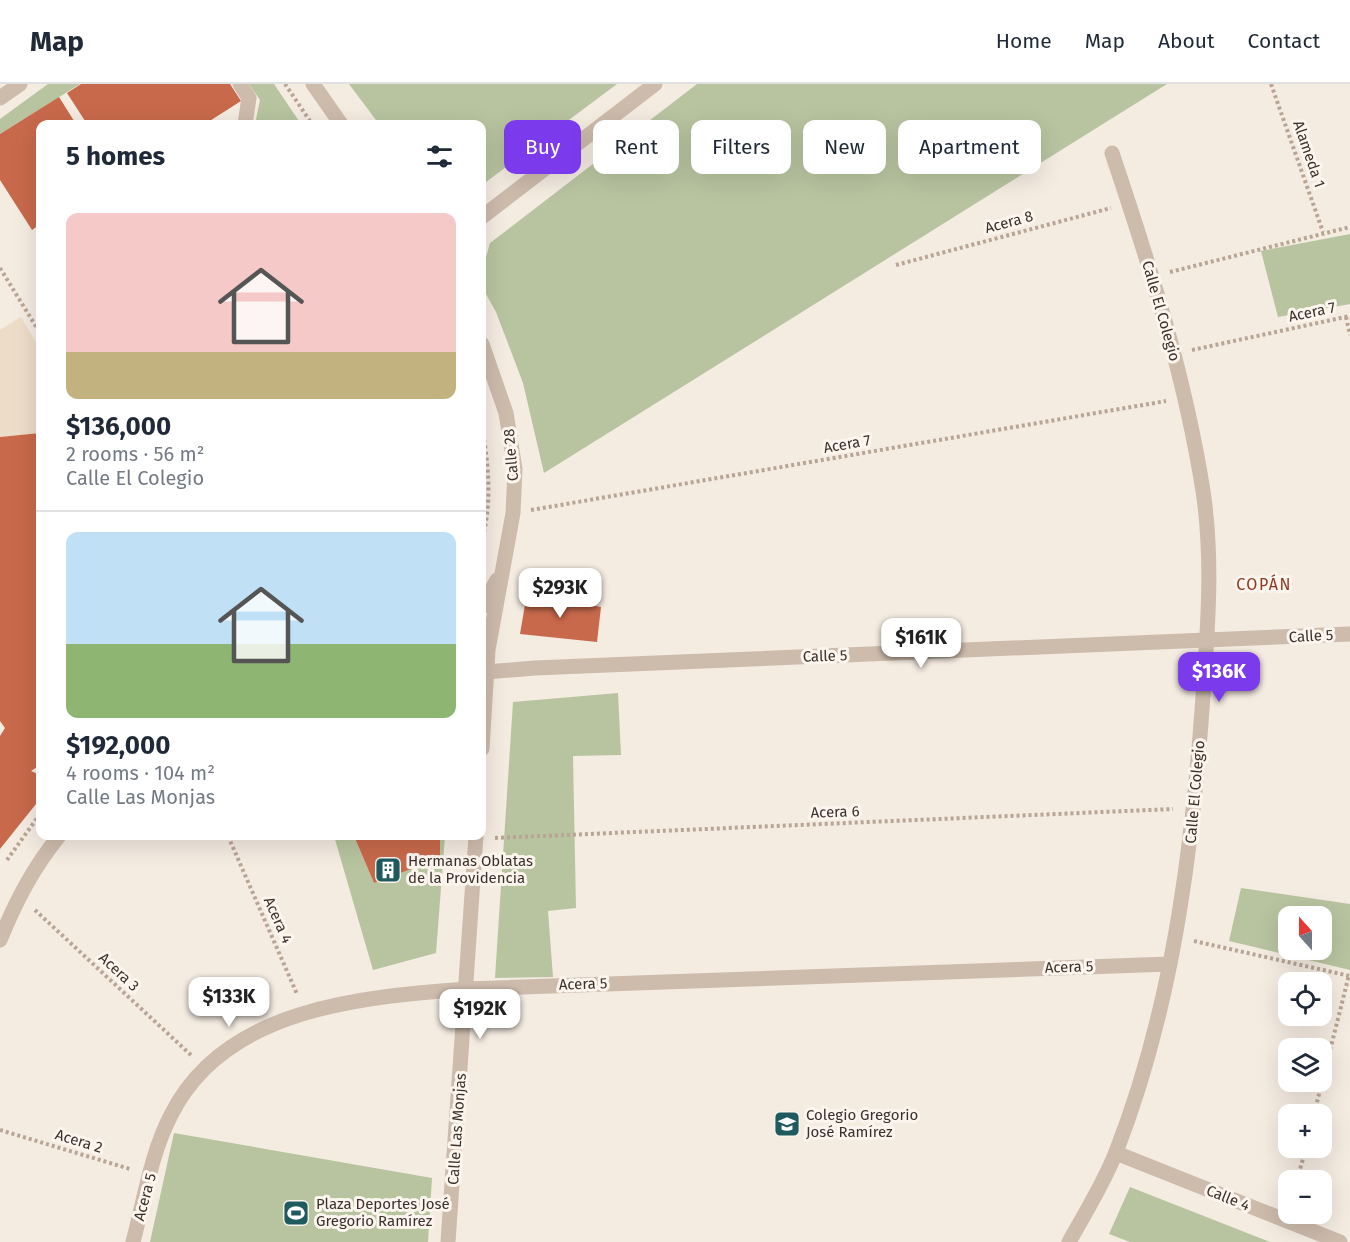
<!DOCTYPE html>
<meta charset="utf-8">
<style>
body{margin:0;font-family:"Fira Sans",sans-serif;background:#f6f6f7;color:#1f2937;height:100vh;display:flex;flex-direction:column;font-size:22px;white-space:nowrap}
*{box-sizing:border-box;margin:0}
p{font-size:20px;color:#747a83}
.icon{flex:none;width:33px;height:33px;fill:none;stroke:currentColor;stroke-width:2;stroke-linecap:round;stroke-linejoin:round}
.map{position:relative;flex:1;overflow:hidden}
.side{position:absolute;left:36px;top:36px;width:450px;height:720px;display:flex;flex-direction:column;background:#fff;border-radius:12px;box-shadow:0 6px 24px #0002}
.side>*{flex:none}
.hud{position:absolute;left:504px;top:36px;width:570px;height:54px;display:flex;gap:12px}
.needle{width:39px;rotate:339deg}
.tools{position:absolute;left:1278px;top:822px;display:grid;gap:12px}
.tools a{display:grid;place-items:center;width:54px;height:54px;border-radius:12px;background:#fff;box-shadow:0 6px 24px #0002;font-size:30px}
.price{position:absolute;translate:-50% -51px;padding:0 14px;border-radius:12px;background:#fff;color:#222;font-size:20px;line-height:39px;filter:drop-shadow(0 2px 3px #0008)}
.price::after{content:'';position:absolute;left:50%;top:36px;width:18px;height:14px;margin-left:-9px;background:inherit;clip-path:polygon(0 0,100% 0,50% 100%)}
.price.active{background:#7c3aed;color:#fff}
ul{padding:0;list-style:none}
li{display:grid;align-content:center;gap:12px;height:318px;padding:0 30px}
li+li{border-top:2px solid #e0e1e3}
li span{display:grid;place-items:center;height:186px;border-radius:12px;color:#555}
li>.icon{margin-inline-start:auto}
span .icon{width:108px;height:108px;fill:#fffc;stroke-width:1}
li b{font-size:26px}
h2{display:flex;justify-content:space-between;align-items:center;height:72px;padding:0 30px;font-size:26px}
.tag{padding:0 21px;border-radius:12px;background:#fff;box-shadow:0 6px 24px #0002;font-size:21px;line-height:54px}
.tag.active{background:#7c3aed;color:#fff}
header{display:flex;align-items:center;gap:36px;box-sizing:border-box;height:84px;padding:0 30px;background:#fff;border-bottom:2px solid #e0e1e3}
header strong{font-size:28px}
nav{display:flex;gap:33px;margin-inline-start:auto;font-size:21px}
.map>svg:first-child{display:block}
.green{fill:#b8c4a0;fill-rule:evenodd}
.plaza{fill:#ecdcc8}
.building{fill:#c8694b}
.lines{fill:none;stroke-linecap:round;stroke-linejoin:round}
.path{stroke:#b9a596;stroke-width:4;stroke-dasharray:3 3;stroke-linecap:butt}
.minor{stroke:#cdbbac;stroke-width:15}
.labels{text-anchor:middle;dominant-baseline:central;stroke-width:6;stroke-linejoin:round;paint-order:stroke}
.street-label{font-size:15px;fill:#3b302b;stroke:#fbf5ee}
.poi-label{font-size:15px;fill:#3b302b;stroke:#fbf5ee;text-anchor:start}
.neighbourhood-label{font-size:16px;letter-spacing:1.5px;fill:#8c3b22;stroke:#fbf5ee}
</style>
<header>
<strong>Map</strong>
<nav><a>Home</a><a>Map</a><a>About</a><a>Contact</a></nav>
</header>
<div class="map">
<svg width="1350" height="1158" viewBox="0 0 1350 1158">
<rect width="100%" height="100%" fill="#f4ebe1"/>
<g class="green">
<polygon points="48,0 80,0 0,50 0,35"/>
<polygon points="249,0 274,0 301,40 255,40 260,16"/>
<polygon points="349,0 617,0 482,101 482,40 379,40"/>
<polygon points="697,0 1167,0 544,389 523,299 496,228 486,210 483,184 490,159"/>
<polygon points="1350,150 1350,220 1278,233 1261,167"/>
<polygon points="618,609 621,671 573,672 576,824 548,827 553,893 495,894 513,618"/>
<polygon points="334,752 354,752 374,799 439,774 440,752 445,752 436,869 373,886"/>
<path d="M 1241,804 L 1350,820 L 1350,886 L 1229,857 ZM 1288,832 L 1322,832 L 1322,866 L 1288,866 Z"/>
<polygon points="174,1049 432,1094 428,1158 150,1158"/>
<polygon points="1130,1103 1270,1158 1130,1158 1109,1150"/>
</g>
<polygon class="plaza" points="21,233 40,265 40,349 0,353 0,246"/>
<g class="building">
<polygon points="81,0 230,0 241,17 205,40 87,40 67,9"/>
<polygon points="59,13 76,40 40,40 40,140 32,146 0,96 0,50"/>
<polygon points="40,349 40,681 31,687 40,691 40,715 0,765 0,652 5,644 0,637 0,353"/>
<polygon points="527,509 601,523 597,558 520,550"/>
<polygon points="354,752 440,752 440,774 374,799"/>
</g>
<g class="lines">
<g class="path">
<polyline points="285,0 312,40"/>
<polyline points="1271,0 1323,148"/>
<polyline points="896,181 1111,124"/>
<polyline points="0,184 40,249"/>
<polyline points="1170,188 1350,143"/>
<polyline points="1346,233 1350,251"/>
<polyline points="1192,266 1350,232"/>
<path d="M 482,344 C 489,380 492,421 482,456"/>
<polyline points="531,426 1166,317"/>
<polyline points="228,752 297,910"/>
<polyline points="495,754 1173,725"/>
<polyline points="7,776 40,730"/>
<polyline points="35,826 192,972"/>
<polyline points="1194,857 1350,892"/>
<polyline points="1314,1030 1349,891"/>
<polyline points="0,1046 130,1085"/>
<polyline points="1297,1096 1306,1064"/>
</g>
<g class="minor">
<polyline points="240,0 249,14 245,40"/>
<polyline points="313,0 341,40"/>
<polyline points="0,14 20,0"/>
<polyline points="482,133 655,0"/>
<polyline points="482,260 506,329 515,385 513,429 488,566 482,665"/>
<polyline points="482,523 497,496"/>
<polyline points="482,591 486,588 535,584 1350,550"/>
<path d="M 0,856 C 16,817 33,784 59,752"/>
<polyline points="1116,1069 1340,1158"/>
<path d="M 133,1158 C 144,1117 151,1069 171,1031 C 224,924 361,913 467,905 L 1170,880"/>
<polyline points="448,1158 476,752"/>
<path d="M 1069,1158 C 1085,1129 1104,1099 1116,1068 C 1171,927 1191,776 1202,626 C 1207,554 1214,479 1203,407 C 1185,292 1149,179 1112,69"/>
</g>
</g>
<defs>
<symbol id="building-square" viewBox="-11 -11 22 22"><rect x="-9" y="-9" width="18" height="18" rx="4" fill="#1f5a5e" stroke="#fbf5ee"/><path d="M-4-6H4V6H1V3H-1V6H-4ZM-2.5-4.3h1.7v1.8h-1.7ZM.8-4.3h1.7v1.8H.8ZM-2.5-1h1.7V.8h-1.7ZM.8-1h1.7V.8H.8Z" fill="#fff"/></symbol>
<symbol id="school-square" viewBox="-11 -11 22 22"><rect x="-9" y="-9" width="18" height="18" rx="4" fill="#1f5a5e" stroke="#fbf5ee"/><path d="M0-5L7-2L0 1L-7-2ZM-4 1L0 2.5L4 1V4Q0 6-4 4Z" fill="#fff"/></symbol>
<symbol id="stadium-square" viewBox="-11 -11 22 22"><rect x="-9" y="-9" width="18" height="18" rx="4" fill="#1f5a5e" stroke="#fbf5ee"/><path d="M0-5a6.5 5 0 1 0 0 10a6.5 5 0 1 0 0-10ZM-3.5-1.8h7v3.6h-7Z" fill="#fff"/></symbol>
</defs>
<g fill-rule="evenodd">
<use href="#building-square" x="373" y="771" width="30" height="30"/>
<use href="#school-square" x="772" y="1025" width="30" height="30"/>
<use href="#stadium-square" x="281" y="1114" width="30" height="30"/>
</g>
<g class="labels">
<g class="street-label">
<text transform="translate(1309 70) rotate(71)">Alameda 1</text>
<text transform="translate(1009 138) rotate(-15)">Acera 8</text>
<text transform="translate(1161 227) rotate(74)">Calle El Colegio</text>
<text transform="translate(1312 228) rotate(-12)">Acera 7</text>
<text transform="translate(847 360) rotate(-10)">Acera 7</text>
<text transform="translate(511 371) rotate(-95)">Calle 28</text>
<text transform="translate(1311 552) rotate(-3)">Calle 5</text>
<text transform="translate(825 572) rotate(-2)">Calle 5</text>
<text transform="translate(1195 708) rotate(-85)">Calle El Colegio</text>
<text transform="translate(835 728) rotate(-2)">Acera 6</text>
<text transform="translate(278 836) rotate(66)">Acera 4</text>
<text transform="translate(1069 883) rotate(-2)">Acera 5</text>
<text transform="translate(119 888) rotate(43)">Acera 3</text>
<text transform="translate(583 900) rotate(-2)">Acera 5</text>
<text transform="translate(457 1045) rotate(-86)">Calle Las Monjas</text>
<text transform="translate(79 1057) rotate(17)">Acera 2</text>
<text transform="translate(145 1113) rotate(-75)">Acera 5</text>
<text transform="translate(1228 1114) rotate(22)">Calle 4</text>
</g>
<g class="poi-label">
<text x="408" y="777">Hermanas Oblatas<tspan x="408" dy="17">de la Providencia</tspan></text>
<text x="806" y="1031">Colegio Gregorio<tspan x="806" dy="17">José Ramírez</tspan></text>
<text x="316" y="1120">Plaza Deportes José<tspan x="316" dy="17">Gregorio Ramírez</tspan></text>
</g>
<g class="neighbourhood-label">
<text x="1264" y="500">COPÁN</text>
</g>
</g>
</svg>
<div class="tools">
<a><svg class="needle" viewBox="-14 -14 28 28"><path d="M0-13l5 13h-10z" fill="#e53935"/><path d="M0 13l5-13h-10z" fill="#747a83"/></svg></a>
<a><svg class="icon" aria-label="locate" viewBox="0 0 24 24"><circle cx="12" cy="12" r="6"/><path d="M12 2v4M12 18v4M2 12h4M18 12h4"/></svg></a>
<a><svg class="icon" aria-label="layers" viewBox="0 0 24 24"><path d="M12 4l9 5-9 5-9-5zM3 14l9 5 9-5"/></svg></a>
<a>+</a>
<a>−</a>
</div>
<b class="price" style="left:560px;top:535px">$293K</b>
<b class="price" style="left:921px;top:585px">$161K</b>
<b class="price active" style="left:1219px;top:619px">$136K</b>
<b class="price" style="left:229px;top:944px">$133K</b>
<b class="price" style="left:480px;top:956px">$192K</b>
<div class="hud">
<a class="tag active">Buy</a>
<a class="tag">Rent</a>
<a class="tag">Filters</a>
<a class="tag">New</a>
<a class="tag">Apartment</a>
</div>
<section class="side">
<h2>5 homes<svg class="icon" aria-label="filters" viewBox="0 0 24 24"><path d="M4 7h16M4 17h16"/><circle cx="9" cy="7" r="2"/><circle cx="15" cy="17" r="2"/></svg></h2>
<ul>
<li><span style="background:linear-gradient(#f6c9c9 75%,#c2b280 0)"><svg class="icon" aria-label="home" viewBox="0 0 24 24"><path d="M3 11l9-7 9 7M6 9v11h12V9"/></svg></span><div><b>$136,000</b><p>2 rooms · 56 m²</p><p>Calle El Colegio</p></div></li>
<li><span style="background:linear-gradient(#bfe0f5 60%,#8fb573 0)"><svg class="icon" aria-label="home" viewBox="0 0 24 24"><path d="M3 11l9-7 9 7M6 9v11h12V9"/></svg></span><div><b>$192,000</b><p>4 rooms · 104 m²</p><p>Calle Las Monjas</p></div></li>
</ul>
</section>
</div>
